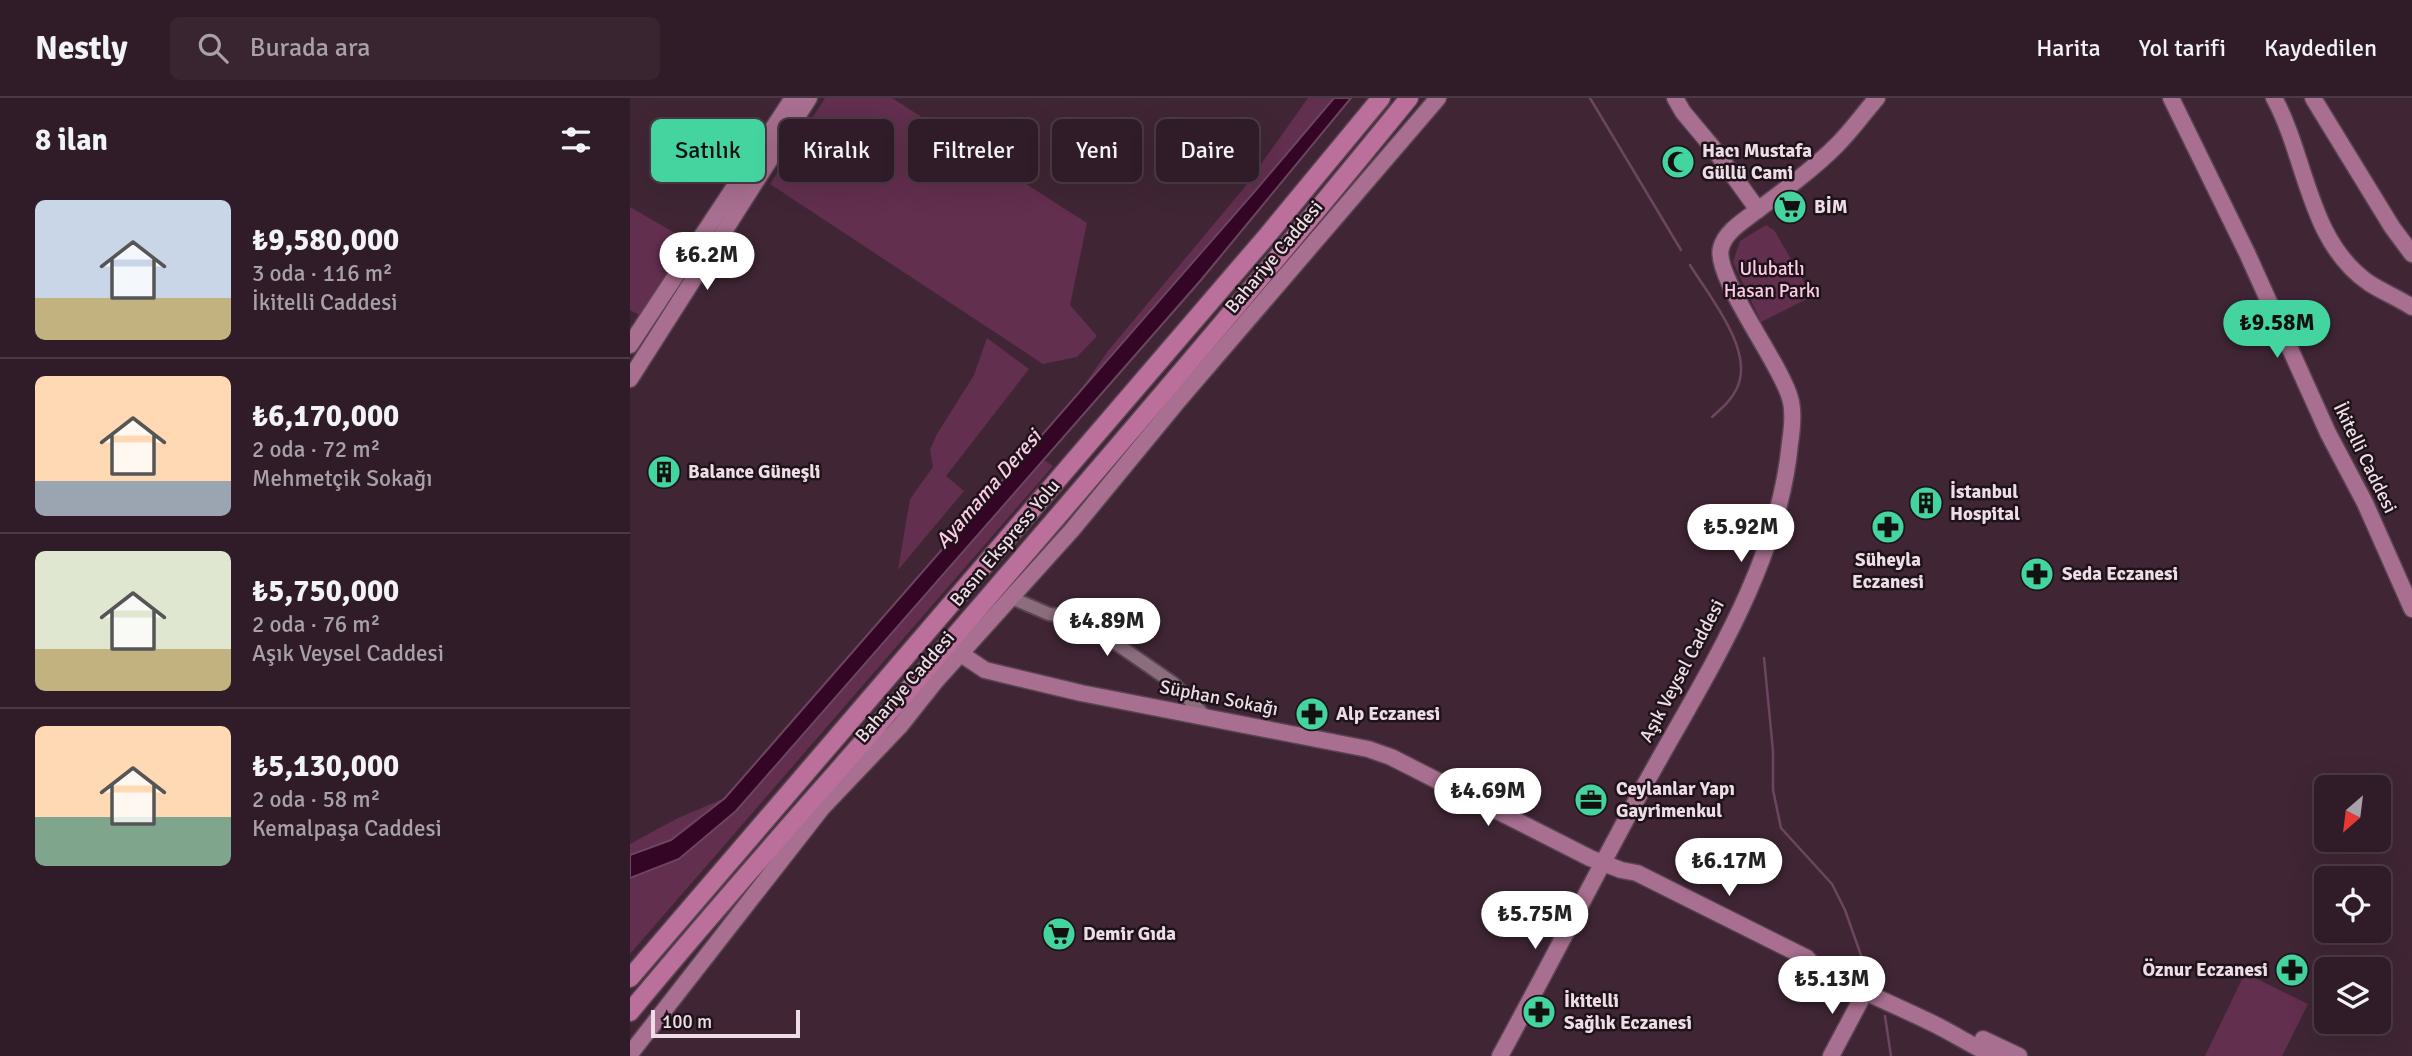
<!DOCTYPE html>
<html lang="tr">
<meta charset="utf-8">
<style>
body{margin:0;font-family:Signika,sans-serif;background:#382530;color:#f1f3f6;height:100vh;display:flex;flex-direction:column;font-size:26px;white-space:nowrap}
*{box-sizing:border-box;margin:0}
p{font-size:23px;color:#a8a1a8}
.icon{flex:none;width:38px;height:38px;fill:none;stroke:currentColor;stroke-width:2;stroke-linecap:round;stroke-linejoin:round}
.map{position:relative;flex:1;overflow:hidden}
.details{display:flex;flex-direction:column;background:#301c28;width:630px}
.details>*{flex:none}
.hud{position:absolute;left:21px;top:21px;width:665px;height:63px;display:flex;gap:14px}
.needle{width:46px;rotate:208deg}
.fabs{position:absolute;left:1684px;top:677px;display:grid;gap:14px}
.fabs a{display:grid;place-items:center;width:77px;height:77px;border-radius:10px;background:#301c28;box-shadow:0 7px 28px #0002,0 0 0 2px #4b3a45;font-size:35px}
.scale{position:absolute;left:21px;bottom:18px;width:149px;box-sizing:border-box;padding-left:7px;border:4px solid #eedce6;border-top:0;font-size:19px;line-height:24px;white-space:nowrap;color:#eedce6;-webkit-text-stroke:5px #1f131a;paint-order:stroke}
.price{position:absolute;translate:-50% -60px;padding:0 16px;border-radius:24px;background:#fff;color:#222;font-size:23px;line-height:46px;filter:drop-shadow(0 2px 4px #0008)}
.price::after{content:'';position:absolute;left:50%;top:42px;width:21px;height:16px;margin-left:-10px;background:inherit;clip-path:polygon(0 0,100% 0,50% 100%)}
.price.current{background:#44d49f;color:#111}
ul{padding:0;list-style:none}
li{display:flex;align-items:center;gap:21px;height:175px;padding:0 35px}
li+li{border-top:2px solid #4b3a45}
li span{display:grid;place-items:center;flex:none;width:196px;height:140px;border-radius:10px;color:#555}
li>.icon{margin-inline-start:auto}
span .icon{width:84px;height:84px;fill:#fffc;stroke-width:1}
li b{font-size:30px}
h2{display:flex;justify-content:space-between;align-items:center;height:84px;padding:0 35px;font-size:30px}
.pill{padding:0 24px;border-radius:10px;background:#301c28;box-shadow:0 7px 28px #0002,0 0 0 2px #4b3a45;font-size:24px;line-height:63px}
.pill.current{background:#44d49f;color:#111}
header{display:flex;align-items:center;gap:42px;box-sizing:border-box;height:98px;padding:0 35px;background:#301c28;border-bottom:2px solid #4b3a45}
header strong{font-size:33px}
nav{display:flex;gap:38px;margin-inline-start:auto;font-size:24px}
.search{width:490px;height:63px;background:#382530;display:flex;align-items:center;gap:18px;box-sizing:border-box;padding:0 24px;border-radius:10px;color:#a8a1a8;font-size:26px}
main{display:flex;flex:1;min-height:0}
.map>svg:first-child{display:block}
.green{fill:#622f4e}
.water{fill:#350526;stroke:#6c4660;stroke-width:2}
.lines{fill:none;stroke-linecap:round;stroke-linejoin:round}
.stream{stroke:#6c4660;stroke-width:2.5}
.minor-casing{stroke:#5a4451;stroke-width:16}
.major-casing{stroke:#5a4451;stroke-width:19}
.highway-casing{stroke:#5a4451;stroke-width:21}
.minor{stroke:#8c6d7e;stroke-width:12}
.major{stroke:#a86f90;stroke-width:16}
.highway{stroke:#bb709c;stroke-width:18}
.labels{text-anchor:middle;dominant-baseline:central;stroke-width:5;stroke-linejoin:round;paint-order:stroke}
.poi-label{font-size:19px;font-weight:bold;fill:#eedce6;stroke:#1f131a;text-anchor:start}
.street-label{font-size:19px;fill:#eedce6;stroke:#1f131a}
.park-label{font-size:19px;fill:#fecae6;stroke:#1f131a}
.water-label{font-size:21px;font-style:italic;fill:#fecae7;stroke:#1f131a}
</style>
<header>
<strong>Nestly</strong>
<div class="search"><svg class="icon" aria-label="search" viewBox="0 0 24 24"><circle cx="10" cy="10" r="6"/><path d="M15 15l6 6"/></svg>Burada ara</div>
<nav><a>Harita</a><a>Yol tarifi</a><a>Kaydedilen</a></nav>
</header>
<main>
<section class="details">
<h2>8 ilan<svg class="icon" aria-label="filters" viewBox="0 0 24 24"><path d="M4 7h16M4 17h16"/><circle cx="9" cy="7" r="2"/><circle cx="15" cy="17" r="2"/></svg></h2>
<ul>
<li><span style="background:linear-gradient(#c9d6e8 70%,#c2b280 0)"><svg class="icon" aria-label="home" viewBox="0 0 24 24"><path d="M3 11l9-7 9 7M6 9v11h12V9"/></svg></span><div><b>₺9,580,000</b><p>3 oda · 116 m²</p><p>İkitelli Caddesi</p></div></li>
<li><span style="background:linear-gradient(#ffd9b3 75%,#9aa5b1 0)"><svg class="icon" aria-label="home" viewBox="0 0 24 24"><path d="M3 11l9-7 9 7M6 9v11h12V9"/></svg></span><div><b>₺6,170,000</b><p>2 oda · 72 m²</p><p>Mehmetçik Sokağı</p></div></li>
<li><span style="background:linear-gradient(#dfe7d0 70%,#c2b280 0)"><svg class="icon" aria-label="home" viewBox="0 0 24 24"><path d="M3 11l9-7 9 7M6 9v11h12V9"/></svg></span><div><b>₺5,750,000</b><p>2 oda · 76 m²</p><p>Aşık Veysel Caddesi</p></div></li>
<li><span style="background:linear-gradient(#ffd9b3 65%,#7fa58c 0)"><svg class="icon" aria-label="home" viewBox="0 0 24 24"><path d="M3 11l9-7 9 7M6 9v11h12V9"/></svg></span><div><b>₺5,130,000</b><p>2 oda · 58 m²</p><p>Kemalpaşa Caddesi</p></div></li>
</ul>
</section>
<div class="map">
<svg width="1782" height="958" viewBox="0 0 1782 958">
<rect width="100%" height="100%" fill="#402635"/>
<g class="green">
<polygon points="195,0 262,0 457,125 440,207 467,238 447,259 413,266 140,86"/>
<polygon points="678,0 704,0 447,297 478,253 614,90"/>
<polygon points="0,109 57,142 11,218 0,212"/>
<polygon points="1136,127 1144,132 1175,185 1179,200 1131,224 1103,164 1110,143"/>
<polygon points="357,240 399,271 316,378 334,393 268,472 280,401 303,369 300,352 307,336 344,277"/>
<polygon points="414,362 423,368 0,856 0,780 49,761 106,713"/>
<polygon points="95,700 41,742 0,757 0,746 46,721"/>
<polygon points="1615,875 1678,906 1652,958 1575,958"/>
</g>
<polygon class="water" points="704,0 721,0 571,182 106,713 49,761 0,780 0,757 41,742 95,700 625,93"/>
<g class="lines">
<g class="stream">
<polyline points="960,0 1051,152"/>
<path d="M 1060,167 C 1079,198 1125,253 1107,290 C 1101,303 1092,310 1082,319"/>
<polyline points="1134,560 1143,653 1143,692 1151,730 1202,786 1215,812 1239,880"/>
<polyline points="1255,918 1261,958"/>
</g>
<defs>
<polyline id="minor" points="382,500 419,516 434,518 481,542 543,585 576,619"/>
<g id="major">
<polyline points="1045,0 1053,14 1084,51 1128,112"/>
<polyline points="1541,0 1617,155 1698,335 1735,405 1782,511"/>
<path d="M 1644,0 C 1677,60 1678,143 1739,185 C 1753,194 1768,200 1782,209"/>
<polyline points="1683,0 1762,129 1782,156"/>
<polyline points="0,247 163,0"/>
<polyline points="0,281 179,0"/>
<polyline points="331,556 355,572 451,595 738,651 761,659 960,760 991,772 1007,775 1177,860 1185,869"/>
<path d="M 1177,868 L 1185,869 C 1223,890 1263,906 1302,925 C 1323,935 1342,948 1364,958"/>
<polyline points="1353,941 1389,958"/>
<polyline points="0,956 192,710 270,628 305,584 442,432 549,302 808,0"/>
<path d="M 870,958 C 918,870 964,780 1012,692 C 1072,582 1148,472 1160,345 C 1162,332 1164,313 1160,300 C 1151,266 1083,177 1091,150 C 1095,134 1112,124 1125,114 C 1153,93 1182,72 1207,47 C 1221,33 1234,15 1247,0"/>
<polyline points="1201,958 1234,896"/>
</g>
<g id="highway">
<polyline points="0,880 636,139 751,0"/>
<path d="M 0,914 C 88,807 181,704 272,599 C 443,401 614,203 779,0"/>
</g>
</defs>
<use href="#minor" class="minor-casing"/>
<use href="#major" class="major-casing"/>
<use href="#highway" class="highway-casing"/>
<use href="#minor" class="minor"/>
<use href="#major" class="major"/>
<use href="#highway" class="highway"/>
</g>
<defs>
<symbol id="mosque-disc" viewBox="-11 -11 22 22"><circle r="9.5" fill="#44d49f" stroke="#1f131a"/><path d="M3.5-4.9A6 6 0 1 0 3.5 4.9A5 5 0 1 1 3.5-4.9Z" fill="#111"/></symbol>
<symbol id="supermarket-disc" viewBox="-11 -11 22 22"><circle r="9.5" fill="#44d49f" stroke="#1f131a"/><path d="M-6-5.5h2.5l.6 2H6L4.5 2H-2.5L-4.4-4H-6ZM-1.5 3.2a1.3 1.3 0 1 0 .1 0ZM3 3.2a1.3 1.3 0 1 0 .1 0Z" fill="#111"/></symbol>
<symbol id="building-disc" viewBox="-11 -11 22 22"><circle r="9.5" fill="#44d49f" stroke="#1f131a"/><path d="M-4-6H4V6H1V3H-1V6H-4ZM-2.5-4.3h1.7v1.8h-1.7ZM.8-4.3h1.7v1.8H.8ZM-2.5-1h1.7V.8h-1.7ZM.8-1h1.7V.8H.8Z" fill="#111"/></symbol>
<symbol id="pharmacy-disc" viewBox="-11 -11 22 22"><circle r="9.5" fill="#44d49f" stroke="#1f131a"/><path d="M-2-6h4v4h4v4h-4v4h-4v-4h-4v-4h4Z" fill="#111"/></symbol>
<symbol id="office-disc" viewBox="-11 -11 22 22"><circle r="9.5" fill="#44d49f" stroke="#1f131a"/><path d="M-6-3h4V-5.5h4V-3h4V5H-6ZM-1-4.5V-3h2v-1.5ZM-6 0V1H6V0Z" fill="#111"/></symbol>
</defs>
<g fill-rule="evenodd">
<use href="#mosque-disc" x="1029" y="45" width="38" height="38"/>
<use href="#supermarket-disc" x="1141" y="90" width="38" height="38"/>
<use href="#building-disc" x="15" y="355" width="38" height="38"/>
<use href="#building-disc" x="1277" y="386" width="38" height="38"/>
<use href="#pharmacy-disc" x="1239" y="410" width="38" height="38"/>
<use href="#pharmacy-disc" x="1388" y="457" width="38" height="38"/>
<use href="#pharmacy-disc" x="663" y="597" width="38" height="38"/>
<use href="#office-disc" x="942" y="683" width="38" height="38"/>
<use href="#supermarket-disc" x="410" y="817" width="38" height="38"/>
<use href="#pharmacy-disc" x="1643" y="853" width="38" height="38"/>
<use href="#pharmacy-disc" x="890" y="895" width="38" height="38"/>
</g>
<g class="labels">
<g class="poi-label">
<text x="1072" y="53">Hacı Mustafa<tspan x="1072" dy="22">Güllü Cami</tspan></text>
<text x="1184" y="109">BİM</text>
<text x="58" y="374">Balance Güneşli</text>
<text x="1320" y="394">İstanbul<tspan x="1320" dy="22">Hospital</tspan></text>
<text x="1258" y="462" text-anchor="middle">Süheyla<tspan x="1258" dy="22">Eczanesi</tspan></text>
<text x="1432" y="476">Seda Eczanesi</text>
<text x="706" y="616">Alp Eczanesi</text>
<text x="986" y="691">Ceylanlar Yapı<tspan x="986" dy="22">Gayrimenkul</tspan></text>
<text x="453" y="836">Demir Gıda</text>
<text x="1638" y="872" text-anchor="end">Öznur Eczanesi</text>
<text x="934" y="903">İkitelli<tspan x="934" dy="22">Sağlık Eczanesi</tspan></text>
</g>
<g class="street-label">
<text transform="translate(644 159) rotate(-50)">Bahariye Caddesi</text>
<text transform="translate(1735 360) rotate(64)">İkitelli Caddesi</text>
<text transform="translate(375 445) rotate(-50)">Basın Ekspress Yolu</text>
<text transform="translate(1052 573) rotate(-62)">Aşık Veysel Caddesi</text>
<text transform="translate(275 589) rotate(-49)">Bahariye Caddesi</text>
<text transform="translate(589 600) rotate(11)">Süphan Sokağı</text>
</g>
<g class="park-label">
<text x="1142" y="171">Ulubatlı<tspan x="1142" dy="22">Hasan Parkı</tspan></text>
</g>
<g class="water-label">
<text transform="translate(358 391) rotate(-49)">Ayamama Deresi</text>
</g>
</g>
</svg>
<div class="fabs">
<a><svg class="needle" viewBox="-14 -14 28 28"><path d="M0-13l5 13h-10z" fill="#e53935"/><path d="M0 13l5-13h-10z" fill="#a8a1a8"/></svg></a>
<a><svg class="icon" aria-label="locate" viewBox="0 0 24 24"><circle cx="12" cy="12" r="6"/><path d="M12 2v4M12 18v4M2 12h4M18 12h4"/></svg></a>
<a><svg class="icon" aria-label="layers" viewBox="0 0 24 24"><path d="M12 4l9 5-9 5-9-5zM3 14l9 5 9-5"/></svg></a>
</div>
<div class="scale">100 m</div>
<b class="price" style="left:77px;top:194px">₺6.2M</b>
<b class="price current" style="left:1647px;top:262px">₺9.58M</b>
<b class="price" style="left:1111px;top:466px">₺5.92M</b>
<b class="price" style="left:477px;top:560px">₺4.89M</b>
<b class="price" style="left:858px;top:730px">₺4.69M</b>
<b class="price" style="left:1099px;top:800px">₺6.17M</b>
<b class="price" style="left:905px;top:853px">₺5.75M</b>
<b class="price" style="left:1202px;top:918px">₺5.13M</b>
<div class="hud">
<a class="pill current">Satılık</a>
<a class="pill">Kiralık</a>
<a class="pill">Filtreler</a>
<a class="pill">Yeni</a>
<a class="pill">Daire</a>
</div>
</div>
</main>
